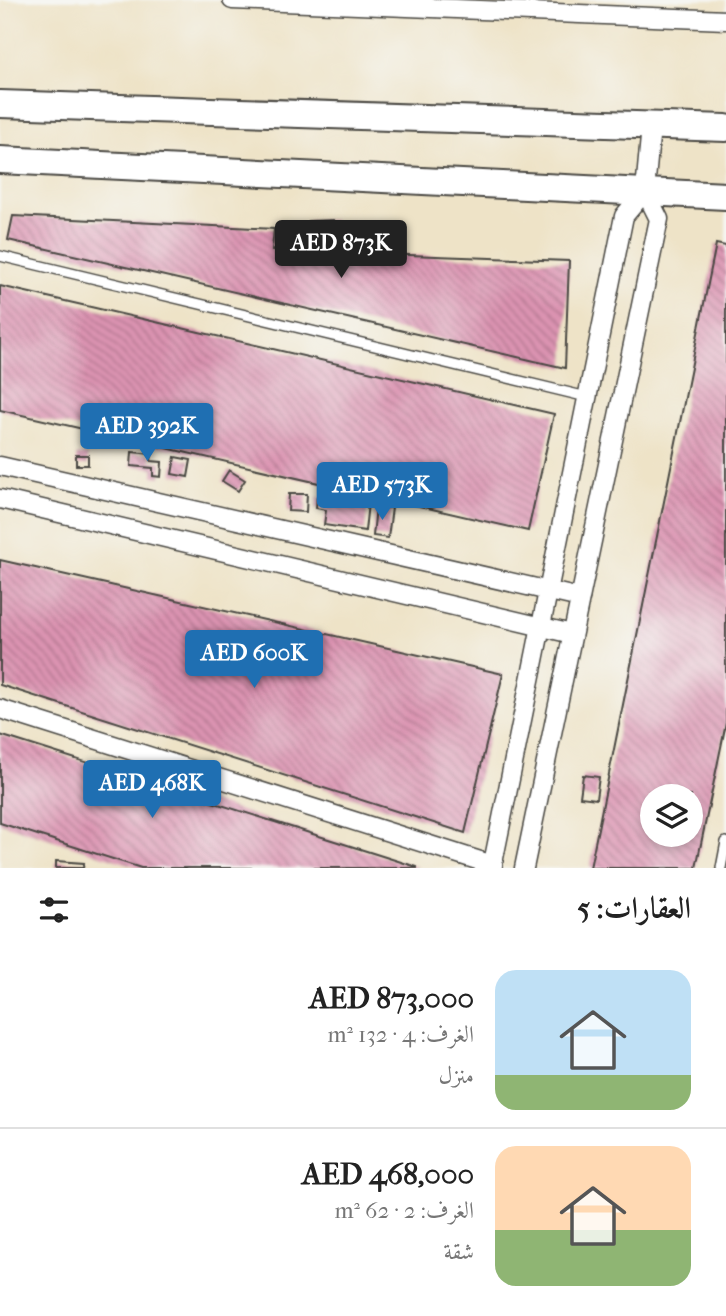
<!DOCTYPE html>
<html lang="ar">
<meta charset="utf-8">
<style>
body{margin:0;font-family:"IM FELL French Canon",Amiri,serif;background:#f6f6f6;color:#222;direction:rtl;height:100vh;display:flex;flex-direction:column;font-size:26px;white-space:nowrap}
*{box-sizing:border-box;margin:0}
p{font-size:23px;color:#767676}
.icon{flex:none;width:38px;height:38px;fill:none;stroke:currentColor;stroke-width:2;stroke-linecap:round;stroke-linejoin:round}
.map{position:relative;height:868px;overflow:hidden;direction:ltr}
.side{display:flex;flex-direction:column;background:#fff;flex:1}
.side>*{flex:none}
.controls{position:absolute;left:640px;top:784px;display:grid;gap:14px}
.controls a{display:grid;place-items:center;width:63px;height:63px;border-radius:50%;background:#fff;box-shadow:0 4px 10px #0003;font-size:35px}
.price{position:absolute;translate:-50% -60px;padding:0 16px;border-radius:7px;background:#1f6fb2;color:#fff;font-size:23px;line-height:46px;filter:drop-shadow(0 2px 4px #0008)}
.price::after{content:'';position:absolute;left:50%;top:42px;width:21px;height:16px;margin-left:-10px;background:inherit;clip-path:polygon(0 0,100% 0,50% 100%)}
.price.on{background:#222;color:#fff}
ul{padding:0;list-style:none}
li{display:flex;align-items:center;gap:21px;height:175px;padding:0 35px}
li+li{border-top:2px solid #e0e0e0}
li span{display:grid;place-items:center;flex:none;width:196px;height:140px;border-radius:21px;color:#555}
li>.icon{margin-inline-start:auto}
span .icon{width:84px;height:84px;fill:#fffc;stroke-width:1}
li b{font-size:30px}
h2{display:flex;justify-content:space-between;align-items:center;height:84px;padding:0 35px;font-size:30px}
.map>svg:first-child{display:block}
.building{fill:url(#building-back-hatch);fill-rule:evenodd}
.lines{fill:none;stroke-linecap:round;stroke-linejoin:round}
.service-casing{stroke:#484742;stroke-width:12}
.minor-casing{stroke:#484742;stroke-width:21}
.secondary-casing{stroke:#484742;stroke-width:30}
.service{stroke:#fff;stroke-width:9}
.minor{stroke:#fff;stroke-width:18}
.secondary{stroke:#fff;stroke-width:26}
</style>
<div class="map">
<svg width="726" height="868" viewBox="0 0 726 868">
<defs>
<pattern id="building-back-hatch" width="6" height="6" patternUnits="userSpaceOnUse" patternTransform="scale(1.75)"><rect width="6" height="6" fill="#db93b1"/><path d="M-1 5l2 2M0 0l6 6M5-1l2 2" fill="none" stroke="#b27890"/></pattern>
</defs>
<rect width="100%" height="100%" fill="#f6f6f2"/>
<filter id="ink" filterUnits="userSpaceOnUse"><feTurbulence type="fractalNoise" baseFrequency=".0143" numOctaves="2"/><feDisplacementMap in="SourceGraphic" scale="14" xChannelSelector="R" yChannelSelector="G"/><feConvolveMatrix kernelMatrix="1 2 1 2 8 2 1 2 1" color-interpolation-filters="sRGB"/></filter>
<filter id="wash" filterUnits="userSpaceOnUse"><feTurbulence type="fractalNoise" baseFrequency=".00686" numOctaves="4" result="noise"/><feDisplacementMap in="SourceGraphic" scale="28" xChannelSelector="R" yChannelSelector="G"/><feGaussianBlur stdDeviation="1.57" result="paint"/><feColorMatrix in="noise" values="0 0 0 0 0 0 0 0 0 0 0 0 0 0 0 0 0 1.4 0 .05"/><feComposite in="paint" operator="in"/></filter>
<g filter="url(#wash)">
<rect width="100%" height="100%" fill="#eee3c7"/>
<g id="blocks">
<g class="building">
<polygon points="13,216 274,229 272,250 569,261 565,368 8,240"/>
<polygon points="334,220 334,233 310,234 309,221"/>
<polygon points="371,226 394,230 390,250 367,246"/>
<path d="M 716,244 L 726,246 L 726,723 L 696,868 L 590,868 ZM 653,796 L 691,796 L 691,835 L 653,835 Z"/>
<polygon points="0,286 554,414 528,531 0,410"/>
<polygon points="132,452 152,454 151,461 162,462 161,477 153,476 153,468 131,466"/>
<rect x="76" y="455" width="12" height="10"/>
<polygon points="175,457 191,460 188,477 172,474"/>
<polygon points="229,470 245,480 238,491 222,481"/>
<polygon points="289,494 307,494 306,512 288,511"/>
<polygon points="317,497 368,503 365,531 324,525 326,510 316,508"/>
<polygon points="376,507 392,508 388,538 373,536"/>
<polygon points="0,560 503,674 465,833 0,685"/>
<polygon points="0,735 417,867 417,868 141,868 0,823"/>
<polygon points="583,775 599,777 596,799 580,797"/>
<polygon points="56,861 84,863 83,868 56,868"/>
</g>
</g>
</g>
<g filter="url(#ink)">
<use href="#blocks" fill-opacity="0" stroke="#484742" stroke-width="2"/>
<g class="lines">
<defs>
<g id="service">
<polyline points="0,256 587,397"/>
<polyline points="721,868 726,842"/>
</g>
<g id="minor">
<polyline points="232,0 726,20"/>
<polyline points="0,466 580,598"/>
<polyline points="0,499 572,634"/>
<polyline points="0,709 493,865"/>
<polyline points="492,868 624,216 645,191"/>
<polyline points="524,868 659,219 645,191 651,126"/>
</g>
<g id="secondary">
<polyline points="0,104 726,128"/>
<polyline points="0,160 726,196"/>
</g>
</defs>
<use href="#service" class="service-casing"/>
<use href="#minor" class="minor-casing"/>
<use href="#secondary" class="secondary-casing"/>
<use href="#service" class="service"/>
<use href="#minor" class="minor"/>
<use href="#secondary" class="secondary"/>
</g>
</g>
</svg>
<div class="controls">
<a><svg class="icon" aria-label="layers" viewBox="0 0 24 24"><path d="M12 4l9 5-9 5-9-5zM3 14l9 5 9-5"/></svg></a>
</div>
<b class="price on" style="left:341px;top:280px">AED 873K</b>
<b class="price" style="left:147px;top:463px">AED 392K</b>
<b class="price" style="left:382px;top:522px">AED 573K</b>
<b class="price" style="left:254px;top:690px">AED 600K</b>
<b class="price" style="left:152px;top:820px">AED 468K</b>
</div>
<section class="side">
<h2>العقارات: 5<svg class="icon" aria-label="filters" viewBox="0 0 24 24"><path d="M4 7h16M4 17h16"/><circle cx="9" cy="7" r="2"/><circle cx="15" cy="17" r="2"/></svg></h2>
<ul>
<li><span style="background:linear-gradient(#bfe0f5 75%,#8fb573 0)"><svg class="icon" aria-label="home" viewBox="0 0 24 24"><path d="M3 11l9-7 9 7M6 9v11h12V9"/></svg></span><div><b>AED 873,000</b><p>الغرف: 4 · 132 m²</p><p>منزل</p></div></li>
<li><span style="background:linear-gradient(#ffd9b3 60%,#8fb573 0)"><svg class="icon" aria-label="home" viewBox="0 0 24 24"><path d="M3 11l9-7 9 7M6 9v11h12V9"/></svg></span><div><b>AED 468,000</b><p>الغرف: 2 · 62 m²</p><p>شقة</p></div></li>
</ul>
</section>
